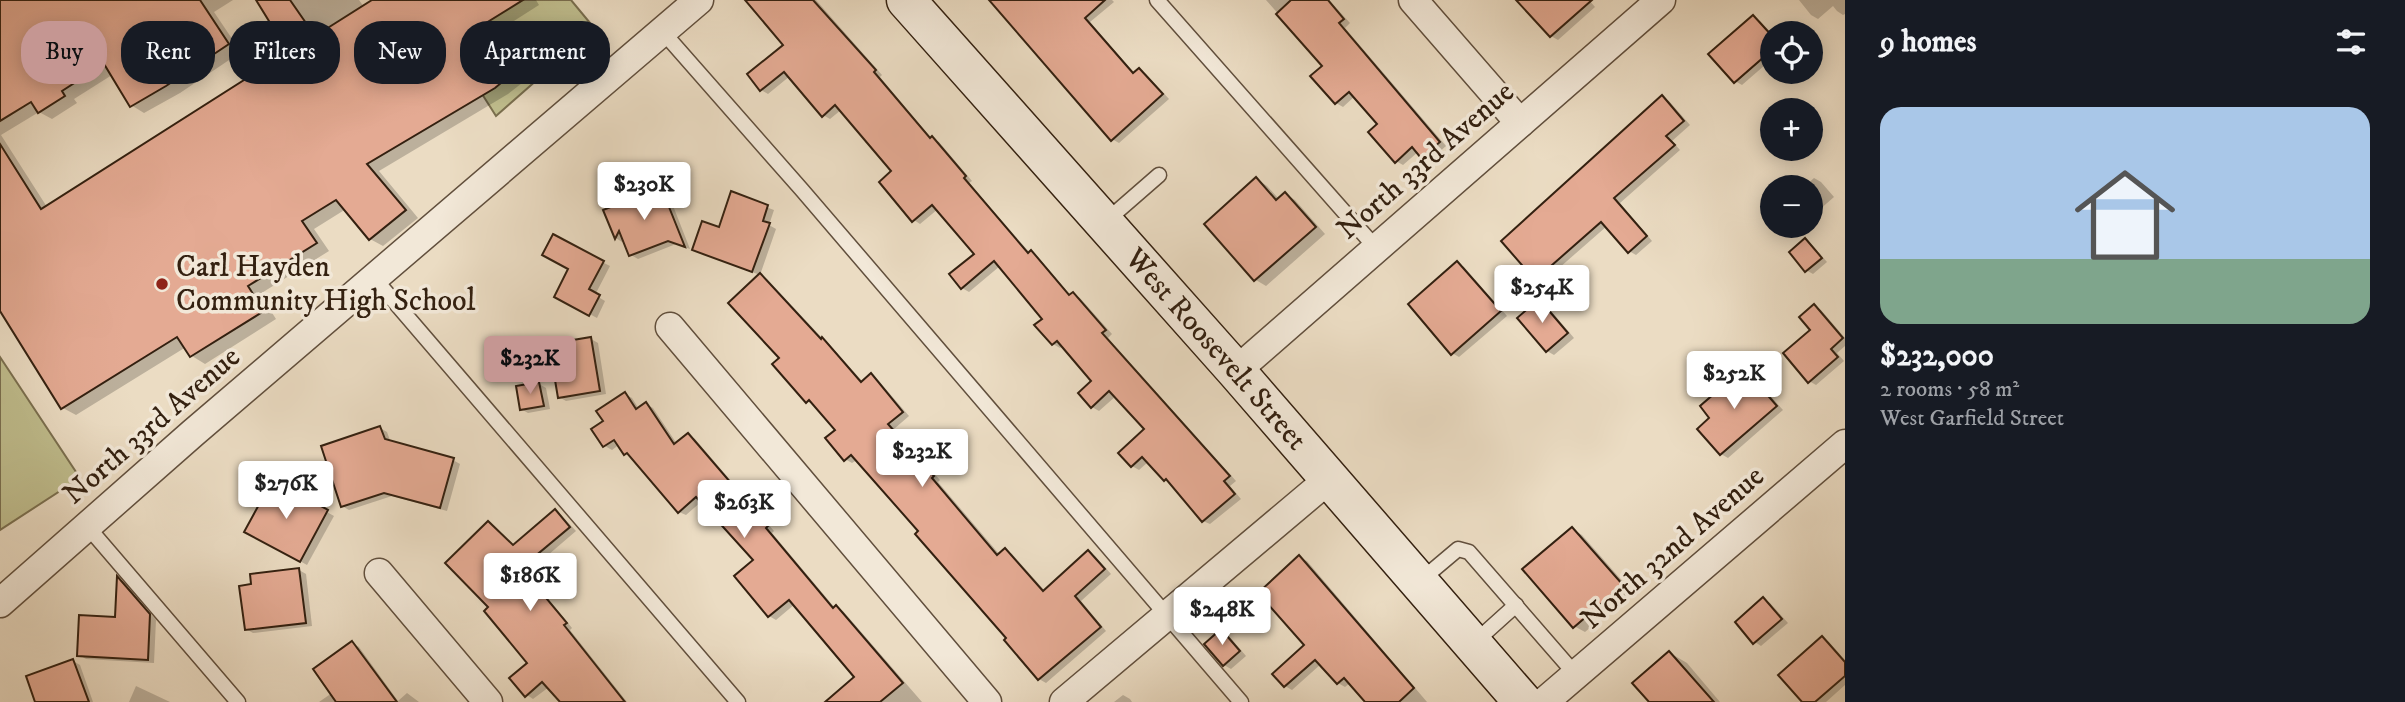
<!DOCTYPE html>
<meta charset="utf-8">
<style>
body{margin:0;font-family:"IM FELL DW Pica",serif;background:#242831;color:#f1f3f6;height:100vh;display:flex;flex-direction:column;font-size:26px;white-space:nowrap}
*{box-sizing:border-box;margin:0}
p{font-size:23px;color:#9ea1a6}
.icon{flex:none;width:38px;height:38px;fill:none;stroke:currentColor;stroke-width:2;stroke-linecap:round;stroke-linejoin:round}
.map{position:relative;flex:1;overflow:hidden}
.drawer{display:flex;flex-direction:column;background:#171b24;width:560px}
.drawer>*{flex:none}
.guide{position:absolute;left:21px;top:21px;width:665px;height:63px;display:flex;gap:14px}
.tools{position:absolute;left:1760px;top:21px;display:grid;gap:14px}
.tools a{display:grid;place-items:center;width:63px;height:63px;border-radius:50%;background:#171b24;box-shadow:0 4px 18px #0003;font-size:35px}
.price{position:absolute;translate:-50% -60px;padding:0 16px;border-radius:7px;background:#fff;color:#222;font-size:23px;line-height:46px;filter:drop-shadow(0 2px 4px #0008)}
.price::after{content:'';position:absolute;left:50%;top:42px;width:21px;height:16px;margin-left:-10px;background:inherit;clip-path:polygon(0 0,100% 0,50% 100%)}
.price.current{background:#c59692;color:#111}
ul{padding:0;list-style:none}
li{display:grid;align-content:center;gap:14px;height:371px;padding:0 35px}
li span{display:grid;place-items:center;height:217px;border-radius:21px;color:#555}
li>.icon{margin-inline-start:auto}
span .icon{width:126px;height:126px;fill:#fffc;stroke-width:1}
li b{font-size:30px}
h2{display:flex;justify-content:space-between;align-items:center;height:84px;padding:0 35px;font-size:30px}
.tag{padding:0 24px;border-radius:28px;background:#171b24;box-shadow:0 4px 18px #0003;font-size:24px;line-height:63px}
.tag.current{background:#c59692;color:#111}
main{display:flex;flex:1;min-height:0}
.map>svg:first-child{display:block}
.green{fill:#c0be8e;stroke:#7a6f4f;stroke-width:2}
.shadow{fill:#0003}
.building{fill:#e4aa93;stroke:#332010;stroke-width:2}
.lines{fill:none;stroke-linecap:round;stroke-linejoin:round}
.lane-casing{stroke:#614f3d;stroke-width:17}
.street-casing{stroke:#614f3d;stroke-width:31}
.secondary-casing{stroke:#332010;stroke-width:41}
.lane{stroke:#f2e8d8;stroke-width:14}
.street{stroke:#f2e8d8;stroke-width:28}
.secondary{stroke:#f2e8d8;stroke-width:38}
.poi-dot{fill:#8f2418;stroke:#f2e8d8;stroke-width:2.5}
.labels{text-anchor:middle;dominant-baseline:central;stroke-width:7;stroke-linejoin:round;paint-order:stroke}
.street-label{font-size:30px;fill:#332010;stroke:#f2e8d8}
.poi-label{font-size:30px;fill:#332010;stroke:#f2e8d8;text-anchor:start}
</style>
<main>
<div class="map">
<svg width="1845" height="702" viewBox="0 0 1845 702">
<rect width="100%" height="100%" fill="#ebdcc3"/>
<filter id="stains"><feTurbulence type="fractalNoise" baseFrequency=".00286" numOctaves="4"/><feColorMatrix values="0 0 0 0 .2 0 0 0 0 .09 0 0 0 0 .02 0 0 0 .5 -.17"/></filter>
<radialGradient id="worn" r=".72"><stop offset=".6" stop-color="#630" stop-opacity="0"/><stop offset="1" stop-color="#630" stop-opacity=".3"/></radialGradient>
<g class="green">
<polygon points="513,0 571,0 595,29 496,116 449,42"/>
<polygon points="0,357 80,478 0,530"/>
</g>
<g class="shadow">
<polygon points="0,0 233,0 214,12 241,52 180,93 144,113 131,105 112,75 74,99 77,103 52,119 39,112 1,135 47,207 290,53 258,0 359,0 364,7 375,0 536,0 539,5 498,31 531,76 508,94 379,171 418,218 383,246 370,239 346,209 314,229 329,251 260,294 276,319 205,364 192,356 186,347 76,415 63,408 0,308"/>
<polygon points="759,0 816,0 882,75 880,77 930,137 939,142 972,181 969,183 1030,253 1038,257 1071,296 1073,294 1080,298 1112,334 1108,338 1236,481 1230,486 1241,499 1210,524 1203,521 1172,483 1165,480 1148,462 1139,470 1132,466 1121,453 1147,429 1116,396 1099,411 1092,407 1094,381 1063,345 1060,348 1053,344 1045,319 1000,266 969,292 962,288 976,254 938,209 920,224 914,220 894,171 841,110 830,119 823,115 790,76 768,94 761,90 786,45"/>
<polygon points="992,0 1112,0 1114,2 1090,22 1135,74 1139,70 1146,74 1169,99 1119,143 1112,139"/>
<polygon points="1266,0 1329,0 1350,23 1345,28 1446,146 1429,161 1418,152 1403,165 1396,161 1380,124 1355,96 1343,107 1336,103 1324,66"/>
<polygon points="1519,0 1589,0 1595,7 1558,40 1551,36"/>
<polygon points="1799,0 1845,0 1845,14 1843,15 1837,11 1833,6 1818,19 1811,15"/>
<polygon points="1753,17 1760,21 1773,35 1773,58 1742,85 1735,81"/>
<polygon points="1662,97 1669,101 1690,125 1672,141 1680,150 1620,203 1652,241 1636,255 1629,251 1607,226 1543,282 1536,278"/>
<polygon points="1814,178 1821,182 1834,197 1811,217 1811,187 1804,187"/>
<polygon points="1257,179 1267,186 1279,199 1285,194 1295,200 1325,234 1266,286 1256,280 1206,224"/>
<polygon points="661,189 668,193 690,249 676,244 638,259 631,255 624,239 622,242 616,238 606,211"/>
<polygon points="732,194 774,210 769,225 776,229 760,275 701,253 720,229"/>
<polygon points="553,237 610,266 595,295 605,301 597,318 556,296 570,268"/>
<polygon points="1805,241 1812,245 1827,262 1813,274 1806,270"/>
<polygon points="1457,263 1464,267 1507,316 1459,357 1452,353"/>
<polygon points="760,275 767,279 824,340 829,344 863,382 871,376 878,380 909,416 894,429 940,480 938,482 1000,555 1005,550 1012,554 1045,591 1088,552 1095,556 1111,574 1081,601 1106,631 1046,683 1039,679 1009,638 921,532 857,460 852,463 845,459 838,430 814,405 807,401 781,358"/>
<polygon points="1540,301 1546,305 1574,338 1554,355 1547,351"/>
<polygon points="1814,306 1821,310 1845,338 1845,346 1837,353 1844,361 1816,385 1809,381"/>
<polygon points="591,339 598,343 606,394 566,401 559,397"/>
<polygon points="1744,370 1751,374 1783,410 1728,458 1721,454 1712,418"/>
<polygon points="539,384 546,388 550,409 528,413 521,409"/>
<polygon points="625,394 632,398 639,409 646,404 653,408 677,444 688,435 695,439 774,531 772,533 835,608 843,611 922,702 839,702 857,677 795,604 776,620 769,616 756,560 702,501 686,515 679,512 620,444 612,450 605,446 606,422"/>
<polygon points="380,428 387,432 391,443 453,460 460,464 447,511 392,496 349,510 342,506"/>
<polygon points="273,482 334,516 307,565 246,531"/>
<polygon points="556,512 562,516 576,531 527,573 572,628 570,630 627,702 562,702 549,687 533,699 527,695 530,663 491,607 489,523 514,546"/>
<polygon points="1572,529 1582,535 1632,592 1585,632 1574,626"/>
<polygon points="1300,558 1307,561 1427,702 1367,702 1350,683 1345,687 1338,683 1321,664 1292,690 1285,686 1307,645"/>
<polygon points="299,570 306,574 312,626 253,633 246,629 253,586"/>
<polygon points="118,578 124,582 156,620 154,663 86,659 79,655 116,619"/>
<polygon points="1763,599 1770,603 1788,623 1761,646 1755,642"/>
<polygon points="1221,631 1228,635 1246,656 1231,669 1224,665"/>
<polygon points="1823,638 1829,642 1845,660 1845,685 1826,702 1804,702"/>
<polygon points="352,643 359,647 398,701 407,693 419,702 319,702 332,693"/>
<polygon points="1670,653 1687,663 1720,702 1651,702"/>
<polygon points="73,661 80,665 93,702 37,702"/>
<polygon points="136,686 170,702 171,702 129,702"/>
<polygon points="1123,695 1130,699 1132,702 1114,702"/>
</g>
<g class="building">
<polygon points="0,0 200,0 229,44 166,86 130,107 104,64 62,91 65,96 38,113 31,102 0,121"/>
<polygon points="256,0 290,0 315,36 372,0 523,0 486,23 519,68 495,88 367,164 406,210 369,240 336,200 302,221 317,243 248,286 264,311 190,357 177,337 61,409 0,311 0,144 41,209 288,52"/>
<polygon points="745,0 813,0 876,70 874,72 930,138 932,136 966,176 964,178 1028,253 1031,250 1069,295 1073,292 1106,330 1102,333 1230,476 1224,481 1235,494 1202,522 1166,479 1164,481 1142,457 1131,467 1118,453 1144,429 1109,391 1091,408 1078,393 1091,381 1057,341 1052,345 1034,325 1042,319 994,261 961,289 949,274 974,254 932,205 912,222 879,182 891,171 835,105 822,117 784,72 760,91 747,74 783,45"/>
<polygon points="989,0 1105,0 1085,18 1133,73 1139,68 1163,94 1111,141"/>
<polygon points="1291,0 1328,0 1344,19 1339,23 1440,142 1421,158 1412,147 1395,163 1368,132 1377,124 1349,92 1335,104 1310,76 1322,66 1276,14"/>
<polygon points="1516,0 1592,0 1550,37"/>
<polygon points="1753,15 1773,37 1773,49 1734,83 1708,54"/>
<polygon points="1662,95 1684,121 1666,136 1675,145 1614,198 1647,236 1628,253 1601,222 1535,280 1501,241"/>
<polygon points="1256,177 1276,200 1285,192 1316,227 1254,281 1204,224"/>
<polygon points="661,187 685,247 668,241 629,256 619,231 615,239 603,210"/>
<polygon points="731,191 768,205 763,221 770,223 752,272 692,250 702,221 719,227"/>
<polygon points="553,234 604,261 589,289 600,295 589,316 554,297 568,269 542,255"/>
<polygon points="1805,238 1822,258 1805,272 1789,252"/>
<polygon points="1457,261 1501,311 1451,355 1408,304"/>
<polygon points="760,273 821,339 822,337 861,382 871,373 903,412 888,424 934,476 932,478 997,555 1005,548 1043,591 1088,550 1105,569 1075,596 1101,627 1038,680 1004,640 1006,638 915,534 918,531 851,455 844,461 825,438 835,430 809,400 806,403 772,364 779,358 728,303"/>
<polygon points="1539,299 1568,333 1546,352 1517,318"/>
<polygon points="1814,304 1843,338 1831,349 1838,357 1808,383 1783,353 1810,330 1799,317"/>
<polygon points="591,337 600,391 558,398 549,344"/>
<polygon points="1744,368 1777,406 1720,455 1697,429 1709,418 1700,406"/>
<polygon points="539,382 544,406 520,410 516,386"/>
<polygon points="625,392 636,409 646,402 674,444 688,433 768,526 766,528 833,608 836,605 903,683 880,702 825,702 854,677 789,600 768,617 734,576 753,560 696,497 678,513 627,453 624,455 614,440 603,447 591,429 603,421 596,411"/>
<polygon points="380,426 385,439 454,458 440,508 384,493 341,507 321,446"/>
<polygon points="273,479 328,510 300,562 244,532"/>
<polygon points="555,509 570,527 521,568 567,623 564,625 625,702 560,702 542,682 525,697 509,678 527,663 484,611 488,607 445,563 488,521 513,545"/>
<polygon points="1572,527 1623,585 1573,628 1522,569"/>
<polygon points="1299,555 1414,688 1399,702 1365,702 1344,678 1337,684 1315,660 1284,687 1272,674 1304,645 1258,593"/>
<polygon points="299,568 306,623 245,630 239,586 251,584 250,574"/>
<polygon points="117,576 150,614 148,660 77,656 79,615 115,617"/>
<polygon points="1763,597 1782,619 1753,644 1735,622"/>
<polygon points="1221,629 1240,651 1223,666 1204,644"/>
<polygon points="1822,636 1845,662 1845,676 1815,702 1802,702 1778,675"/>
<polygon points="352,641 397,702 336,702 313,669"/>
<polygon points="1669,651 1714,702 1649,702 1632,683"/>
<polygon points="73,659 89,702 35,702 26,676"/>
</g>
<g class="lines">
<defs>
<g id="lane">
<polyline points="1157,0 1376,248"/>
<polyline points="663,32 802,190 1241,702"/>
<polyline points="1105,222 1159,175"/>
<polyline points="374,278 738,702"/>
<polyline points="87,526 238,702"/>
<polyline points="1420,581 1458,549 1469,552 1576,675"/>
<polyline points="1475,642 1516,605"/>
</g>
<g id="street">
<polyline points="1413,0 1520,123"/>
<polyline points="670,327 987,702"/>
<polyline points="1236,371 1661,0"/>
<polyline points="379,573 488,702"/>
<polyline points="0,603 193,433 699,0"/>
<polyline points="1064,702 1329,479"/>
<polyline points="1544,702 1845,444"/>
</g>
<g id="secondary">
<path id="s1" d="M 906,0 L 1236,371 L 1523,702"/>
</g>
</defs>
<use href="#lane" class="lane-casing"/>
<use href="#street" class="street-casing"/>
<use href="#secondary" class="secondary-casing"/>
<use href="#lane" class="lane"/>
<use href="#street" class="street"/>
<use href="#secondary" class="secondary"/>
</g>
<circle class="poi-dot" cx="162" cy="284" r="7"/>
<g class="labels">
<g class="street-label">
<text transform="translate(1426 161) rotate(-41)">North 33rd Avenue</text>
<text stroke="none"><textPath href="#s1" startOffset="467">West Roosevelt Street</textPath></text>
<text transform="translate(152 426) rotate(-41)">North 33rd Avenue</text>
<text transform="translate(1673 548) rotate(-41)">North 32nd Avenue</text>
</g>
<g class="poi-label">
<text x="176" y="267">Carl Hayden<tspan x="176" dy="34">Community High School</tspan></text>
</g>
</g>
<rect width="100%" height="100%" filter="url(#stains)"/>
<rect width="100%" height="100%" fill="url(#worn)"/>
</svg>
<div class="tools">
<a><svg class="icon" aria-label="locate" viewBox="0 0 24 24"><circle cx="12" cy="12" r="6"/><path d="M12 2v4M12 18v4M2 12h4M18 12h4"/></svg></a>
<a>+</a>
<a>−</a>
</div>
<b class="price" style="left:644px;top:222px">$230K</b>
<b class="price" style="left:1542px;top:325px">$254K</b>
<b class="price current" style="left:530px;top:396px">$232K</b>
<b class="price" style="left:1734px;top:411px">$252K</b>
<b class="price" style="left:922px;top:489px">$232K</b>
<b class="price" style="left:286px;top:521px">$276K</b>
<b class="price" style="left:744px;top:540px">$263K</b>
<b class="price" style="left:530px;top:613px">$186K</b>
<b class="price" style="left:1222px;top:647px">$248K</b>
<div class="guide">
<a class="tag current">Buy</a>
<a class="tag">Rent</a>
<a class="tag">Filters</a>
<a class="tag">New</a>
<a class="tag">Apartment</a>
</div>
</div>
<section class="drawer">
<h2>9 homes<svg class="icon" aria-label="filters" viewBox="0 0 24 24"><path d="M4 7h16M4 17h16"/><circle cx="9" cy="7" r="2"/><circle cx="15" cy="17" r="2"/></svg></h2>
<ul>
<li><span style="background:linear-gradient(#a9c7e8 70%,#7fa58c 0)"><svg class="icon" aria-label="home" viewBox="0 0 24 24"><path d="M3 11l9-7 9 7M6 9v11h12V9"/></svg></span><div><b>$232,000</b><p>2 rooms · 58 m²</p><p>West Garfield Street</p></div></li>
</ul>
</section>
</main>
